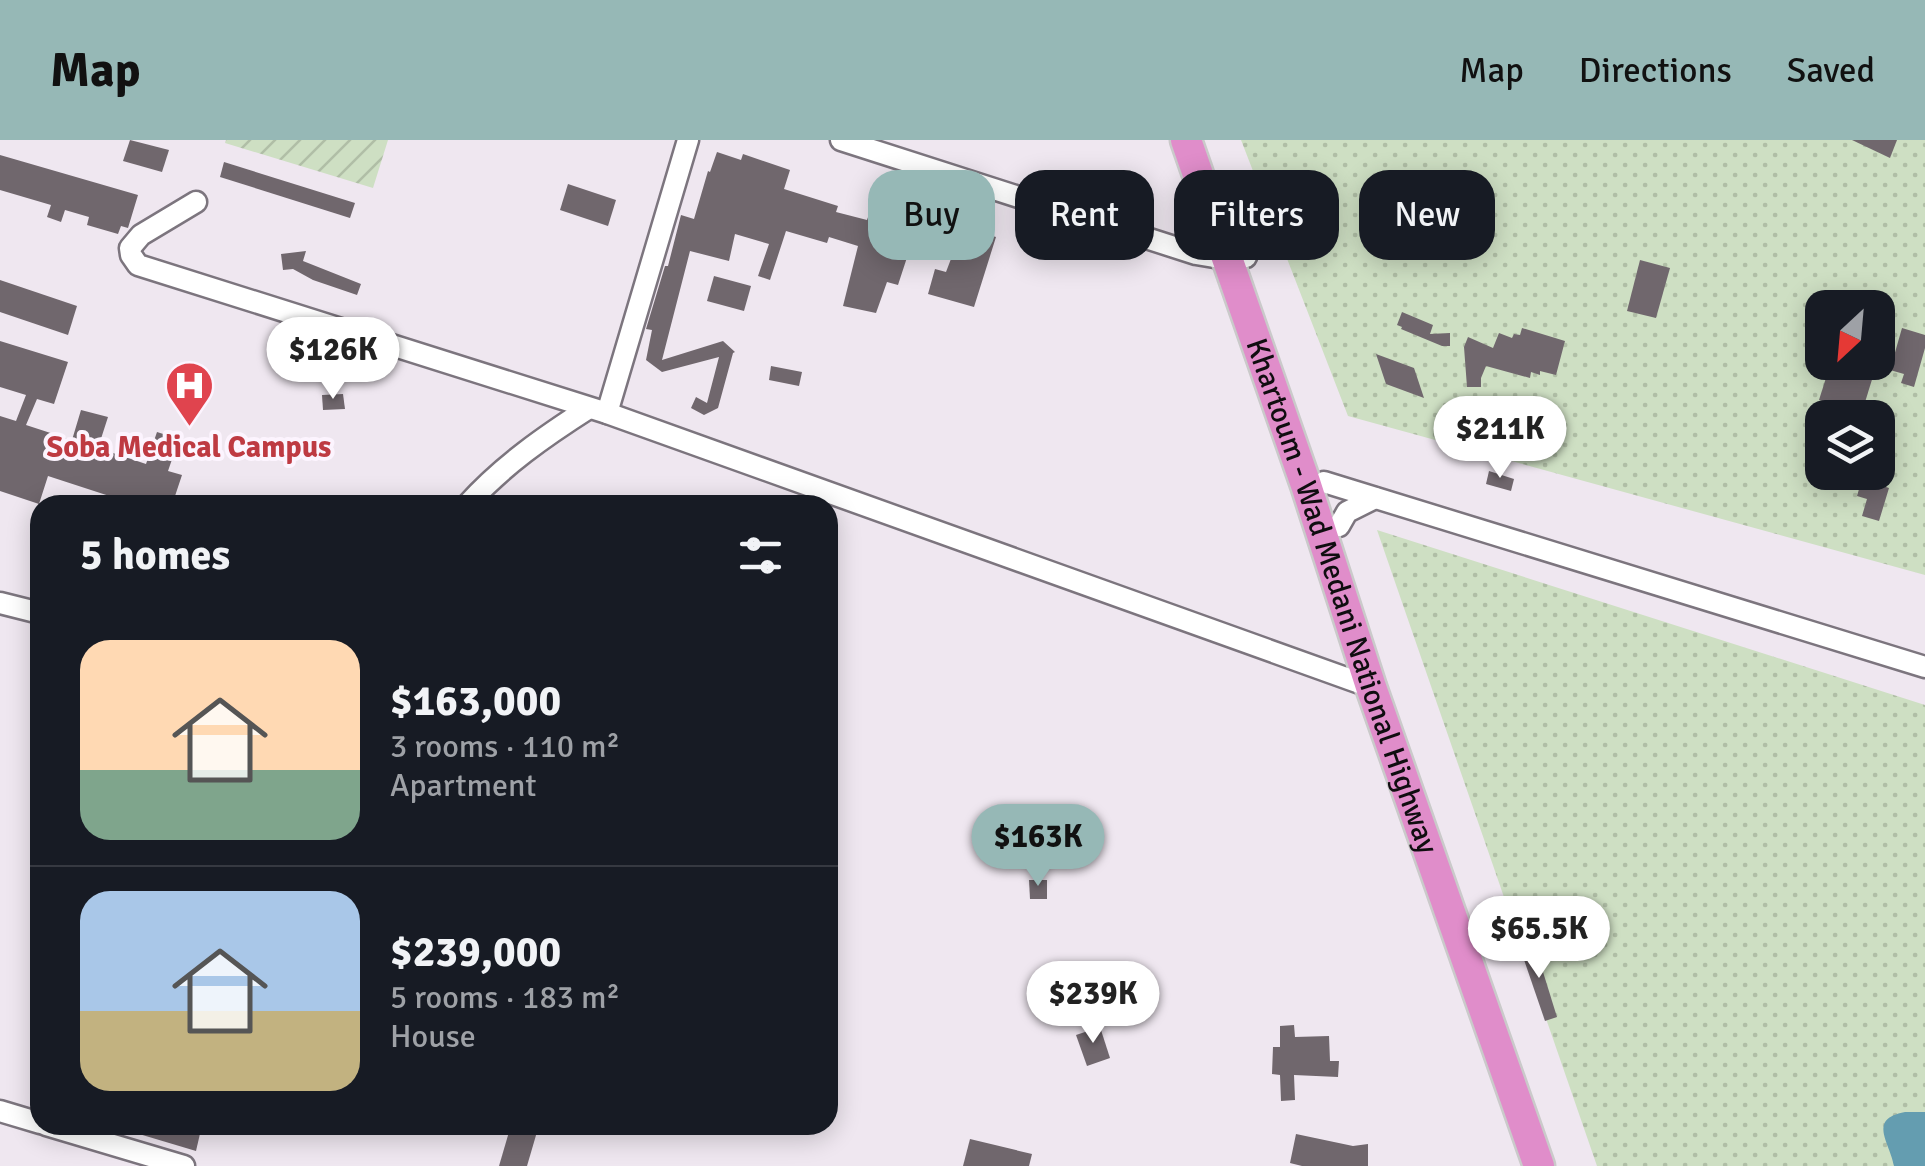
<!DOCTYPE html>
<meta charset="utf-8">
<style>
body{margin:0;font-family:Signika,sans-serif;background:#20242c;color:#f1f3f6;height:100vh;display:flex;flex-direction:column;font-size:38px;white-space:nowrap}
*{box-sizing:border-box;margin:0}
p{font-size:32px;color:#9ea1a6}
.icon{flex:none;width:55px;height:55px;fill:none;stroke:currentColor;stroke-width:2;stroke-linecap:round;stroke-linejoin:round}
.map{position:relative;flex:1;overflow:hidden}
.details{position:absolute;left:30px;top:355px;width:808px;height:640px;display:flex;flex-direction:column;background:#171b24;border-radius:30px;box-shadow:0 5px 25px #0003}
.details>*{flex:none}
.hud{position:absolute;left:868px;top:30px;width:908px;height:90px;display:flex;gap:20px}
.needle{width:65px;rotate:206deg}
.fabs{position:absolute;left:1805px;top:150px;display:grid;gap:20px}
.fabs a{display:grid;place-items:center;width:90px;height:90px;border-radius:20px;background:#171b24;box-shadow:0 5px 25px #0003;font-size:50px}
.price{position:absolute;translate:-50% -85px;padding:0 22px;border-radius:35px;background:#fff;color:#222;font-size:32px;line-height:65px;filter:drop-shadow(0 2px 5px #0008)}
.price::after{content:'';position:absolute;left:50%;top:60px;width:30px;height:22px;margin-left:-15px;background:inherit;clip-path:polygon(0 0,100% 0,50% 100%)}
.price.active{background:#96b8b6;color:#111}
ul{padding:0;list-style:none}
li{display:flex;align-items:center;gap:30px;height:250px;padding:0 50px}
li+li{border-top:2px solid #363941}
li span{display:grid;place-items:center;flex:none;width:280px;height:200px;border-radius:30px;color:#555}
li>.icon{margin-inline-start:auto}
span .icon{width:120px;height:120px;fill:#fffc;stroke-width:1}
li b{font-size:42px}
h2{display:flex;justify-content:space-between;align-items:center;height:120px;padding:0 50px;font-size:42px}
.pill{padding:0 35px;border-radius:30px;background:#171b24;box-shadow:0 5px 25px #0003;font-size:35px;line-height:90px}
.pill.active{background:#96b8b6;color:#111}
header{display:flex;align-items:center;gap:60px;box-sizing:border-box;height:140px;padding:0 50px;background:#96b8b6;color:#111}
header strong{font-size:48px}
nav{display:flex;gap:55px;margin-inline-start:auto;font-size:35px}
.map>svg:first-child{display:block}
.grass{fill:url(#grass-dots);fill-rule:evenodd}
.garden{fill:url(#garden-furrows)}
.water{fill:#649db0}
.building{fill:#70676d}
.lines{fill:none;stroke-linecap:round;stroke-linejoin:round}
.minor-casing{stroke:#7c757e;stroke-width:25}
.highway-casing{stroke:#cacaca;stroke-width:35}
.minor{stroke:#fff;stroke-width:20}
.highway{stroke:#e08dca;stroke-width:30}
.labels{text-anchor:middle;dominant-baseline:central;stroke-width:8;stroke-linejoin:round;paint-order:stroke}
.health-label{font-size:30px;font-weight:bold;fill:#be3a42;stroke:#fcf4fe}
.street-label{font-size:30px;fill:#100d10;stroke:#fcf4fe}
</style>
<header>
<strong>Map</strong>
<nav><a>Map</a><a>Directions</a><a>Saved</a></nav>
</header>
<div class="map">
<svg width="1925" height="1026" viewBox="0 0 1925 1026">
<defs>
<pattern id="grass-dots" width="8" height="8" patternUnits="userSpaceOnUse" patternTransform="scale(2.5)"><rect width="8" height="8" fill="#cedfc3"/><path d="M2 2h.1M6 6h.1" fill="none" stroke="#b0bea6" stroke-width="1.8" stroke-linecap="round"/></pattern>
<pattern id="garden-furrows" width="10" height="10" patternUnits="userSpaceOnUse" patternTransform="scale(2.5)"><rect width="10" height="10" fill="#cedfc3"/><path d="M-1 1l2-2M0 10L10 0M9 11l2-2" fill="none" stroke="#b0bea6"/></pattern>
</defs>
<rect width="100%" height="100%" fill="#efe7f0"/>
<g class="grass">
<path d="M 1241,0 L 1925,0 L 1925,435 L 1348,276 ZM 1822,168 L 1878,168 L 1878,222 L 1822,222 ZM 1822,278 L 1878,278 L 1878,332 L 1822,332 Z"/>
<polygon points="1377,390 1925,565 1925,1026 1597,1026"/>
</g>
<polygon class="garden" points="226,0 388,0 373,48 225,3"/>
<path class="water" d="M 1905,972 L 1925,972 L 1925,1026 L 1894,1026 C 1890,1002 1867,979 1905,972 Z"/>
<g class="building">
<polygon points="130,0 169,10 162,32 123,21"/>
<polygon points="1852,0 1897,0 1890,18"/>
<polygon points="717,12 741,20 743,14 790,30 784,49 838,66 836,72 867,80 875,57 996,97 974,167 928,154 935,129 946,132 954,111 915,93 898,145 887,142 876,173 843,166 858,106 829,97 827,103 786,91 770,140 758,136 769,104 735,94 729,121 690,111 662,220 723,201 735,212 733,213 718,268 704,275 691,268 696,257 707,263 719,217 662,232 646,220 652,190 646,189 665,126 668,126 681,75 694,79 708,31 710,32"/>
<polygon points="0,15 138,55 128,88 121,86 118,94 87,85 89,77 65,70 61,82 47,77 51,65 0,50"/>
<polygon points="224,22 355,63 350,78 220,37"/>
<polygon points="568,44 616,60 608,86 560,70"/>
<polygon points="306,111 303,121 361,144 357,155 313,140 293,129 283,130 281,114"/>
<polygon points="1640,120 1670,128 1656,178 1627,171"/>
<polygon points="714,136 751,146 744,171 707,161"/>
<polygon points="0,140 77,166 68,195 0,172"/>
<polygon points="1402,172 1433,185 1430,194 1450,193 1450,206 1442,206 1401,189 1402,187 1397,185"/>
<polygon points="1522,188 1565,201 1556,235 1540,231 1540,235 1531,232 1530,238 1486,226 1481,238 1481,247 1467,247 1464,207 1468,197 1493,208 1499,193 1512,198 1514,194 1520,195"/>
<polygon points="1902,188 1925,195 1925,208 1914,247 1901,243 1904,234 1890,230"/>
<polygon points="0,201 68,222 54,264 37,259 26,285 72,300 81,270 108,277 98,308 146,324 157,292 179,299 168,331 182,335 172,365 137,365 48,336 39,364 0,351 0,276 16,281 26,255 0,247"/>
<polygon points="1376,214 1414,228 1424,258 1386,244"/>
<polygon points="1831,222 1839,222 1874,233 1862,272 1819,260"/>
<polygon points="771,226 802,232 799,246 769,240"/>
<polygon points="343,254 345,269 323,270 322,255"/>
<polygon points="1489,331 1514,339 1511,351 1486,344"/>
<polygon points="1864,332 1884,332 1880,345 1889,348 1879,381 1862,376 1867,359 1857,356"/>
<polygon points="1029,740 1047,740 1047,759 1030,759"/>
<polygon points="1534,803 1557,877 1545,881 1520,808"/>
<polygon points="1294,885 1295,897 1329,896 1330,921 1339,921 1338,937 1294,935 1295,960 1281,961 1280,935 1272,934 1273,907 1280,907 1280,886"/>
<polygon points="1100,887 1110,918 1087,926 1076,895"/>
<polygon points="120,985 202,985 196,1011 119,988"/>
<polygon points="511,985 539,985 527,1026 499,1026"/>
<polygon points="1296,994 1353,1006 1368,1004 1368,1026 1302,1026 1290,1023"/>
<polygon points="970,999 1032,1014 1029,1026 963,1026"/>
</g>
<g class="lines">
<defs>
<g id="minor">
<polyline points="841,0 1196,114 1226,119 1246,117"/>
<polyline points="196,62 141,95 130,108 131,115 138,125 607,273 1371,547"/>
<polyline points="607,273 688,0"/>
<polyline points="1324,342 1925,527"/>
<path d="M 467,365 C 502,326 545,296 589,268"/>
<polyline points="1339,386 1347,372 1375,358"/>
<polyline points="0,463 40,473"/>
<polyline points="0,971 40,983"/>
<polyline points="46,985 184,1026"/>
</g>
<g id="highway">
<path id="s1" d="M 1186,0 L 1306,345 L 1371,547 L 1539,1026"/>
</g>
</defs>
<use href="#minor" class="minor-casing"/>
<use href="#highway" class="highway-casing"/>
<use href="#minor" class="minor"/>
<use href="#highway" class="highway"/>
</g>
<defs>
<symbol id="hospital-pin" viewBox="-11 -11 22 30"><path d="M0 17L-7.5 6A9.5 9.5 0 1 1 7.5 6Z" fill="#e0444e" stroke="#fcf4fe"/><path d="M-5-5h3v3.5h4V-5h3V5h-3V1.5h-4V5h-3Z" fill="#fff"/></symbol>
</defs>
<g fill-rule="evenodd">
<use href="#hospital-pin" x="162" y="218" width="55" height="75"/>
</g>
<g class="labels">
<g class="health-label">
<text x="189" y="307">Soba Medical Campus</text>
</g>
<g class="street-label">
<text stroke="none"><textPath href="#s1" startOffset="482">Khartoum - Wad Medani National Highway</textPath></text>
</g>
</g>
</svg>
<div class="fabs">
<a><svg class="needle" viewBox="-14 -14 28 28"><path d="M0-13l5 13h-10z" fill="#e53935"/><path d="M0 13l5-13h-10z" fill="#9ea1a6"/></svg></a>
<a><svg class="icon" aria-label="layers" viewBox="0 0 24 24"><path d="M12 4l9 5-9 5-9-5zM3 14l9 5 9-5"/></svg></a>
</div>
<b class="price" style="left:333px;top:262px">$126K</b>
<b class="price" style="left:1500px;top:341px">$211K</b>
<b class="price active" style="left:1038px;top:749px">$163K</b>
<b class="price" style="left:1539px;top:841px">$65.5K</b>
<b class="price" style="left:1093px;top:906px">$239K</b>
<div class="hud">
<a class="pill active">Buy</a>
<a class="pill">Rent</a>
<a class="pill">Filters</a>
<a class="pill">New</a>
</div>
<section class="details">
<h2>5 homes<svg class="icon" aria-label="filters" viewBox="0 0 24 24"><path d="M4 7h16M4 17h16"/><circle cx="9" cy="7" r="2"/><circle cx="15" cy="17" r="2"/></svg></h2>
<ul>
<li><span style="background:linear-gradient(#ffd9b3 65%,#7fa58c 0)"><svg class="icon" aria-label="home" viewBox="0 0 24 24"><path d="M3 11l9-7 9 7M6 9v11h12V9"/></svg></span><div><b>$163,000</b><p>3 rooms · 110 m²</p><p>Apartment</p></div></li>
<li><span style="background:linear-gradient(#a9c7e8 60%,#c2b280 0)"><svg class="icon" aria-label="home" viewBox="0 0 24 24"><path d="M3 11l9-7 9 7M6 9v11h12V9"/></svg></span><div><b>$239,000</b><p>5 rooms · 183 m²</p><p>House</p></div></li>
</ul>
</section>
</div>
